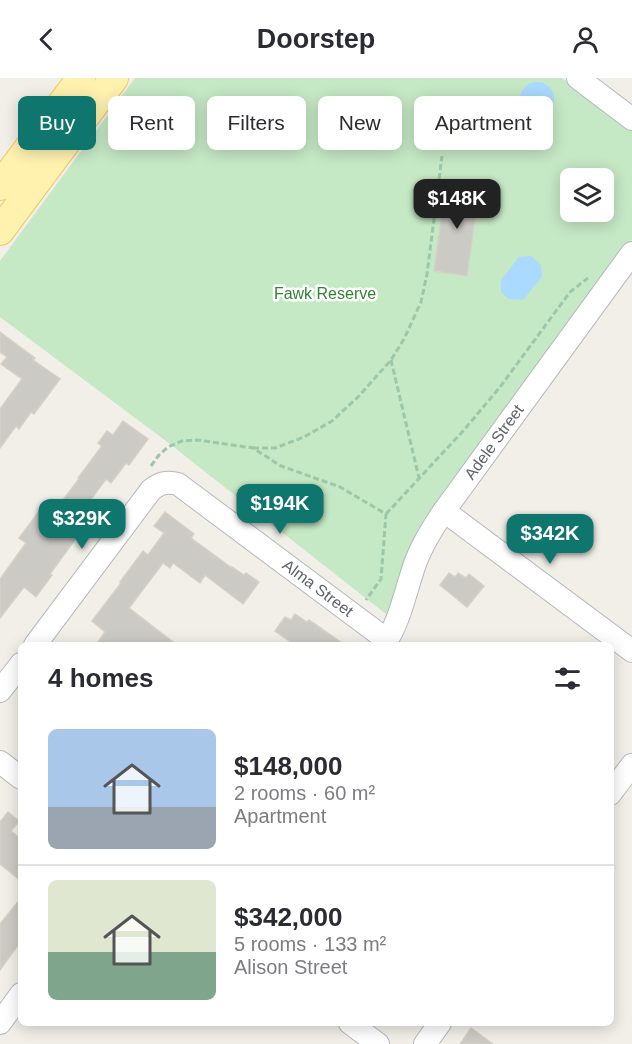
<!DOCTYPE html>
<meta charset="utf-8">
<style>
body{margin:0;font-family:Helvetica,sans-serif;background:#f2f2f3;color:#2b2b33;height:100vh;display:flex;flex-direction:column;font-size:22px;white-space:nowrap}
*{box-sizing:border-box;margin:0}
p{font-size:20px;color:#7c7c81}
.icon{flex:none;width:33px;height:33px;fill:none;stroke:currentColor;stroke-width:2;stroke-linecap:round;stroke-linejoin:round}
.map{position:relative;flex:1;overflow:hidden}
.sheet{position:absolute;left:18px;top:564px;width:596px;height:384px;display:flex;flex-direction:column;background:#fff;border-radius:9px;box-shadow:0 3px 15px #0003}
.sheet>*{flex:none}
.guide{position:absolute;left:18px;top:18px;width:597px;height:54px;display:flex;gap:12px}
.buttons{position:absolute;left:560px;top:90px;display:grid;gap:12px}
.buttons a{display:grid;place-items:center;width:54px;height:54px;border-radius:9px;background:#fff;box-shadow:0 3px 15px #0003;font-size:30px}
.price{position:absolute;translate:-50% -51px;padding:0 14px;border-radius:12px;background:#0f766e;color:#fff;font-size:20px;line-height:39px;filter:drop-shadow(0 2px 3px #0008)}
.price::after{content:'';position:absolute;left:50%;top:36px;width:18px;height:14px;margin-left:-9px;background:inherit;clip-path:polygon(0 0,100% 0,50% 100%)}
.price.active{background:#222;color:#fff}
ul{padding:0;list-style:none}
li{display:flex;align-items:center;gap:18px;height:150px;padding:0 30px}
li+li{border-top:2px solid #e1e1e2}
li span{display:grid;place-items:center;flex:none;width:168px;height:120px;border-radius:9px;color:#555}
li>.icon{margin-inline-start:auto}
span .icon{width:72px;height:72px;fill:#fffc;stroke-width:1}
li b{font-size:26px}
h2{display:flex;justify-content:space-between;align-items:center;height:72px;padding:0 30px;font-size:26px}
.tag{padding:0 21px;border-radius:9px;background:#fff;box-shadow:0 3px 15px #0003;font-size:21px;line-height:54px}
.tag.active{background:#0f766e;color:#fff}
header{display:flex;justify-content:space-between;align-items:center;height:78px;padding:0 30px;background:#fff;font-size:27px;font-weight:700}
.map>svg:first-child{display:block}
.green{fill:#c5e8c5;fill-rule:evenodd}
.water{fill:#aadaff}
.building{fill:#cccac5;stroke:#d6d1c6;stroke-width:1.5}
.lines{fill:none;stroke-linecap:round;stroke-linejoin:round}
.minor-casing{stroke:#b5b8bc;stroke-width:24}
.major-casing{stroke:#f2c960;stroke-width:30}
.path{stroke:#9cc7a9;stroke-width:3;stroke-dasharray:6 3;stroke-linecap:butt}
.minor{stroke:#fff;stroke-width:22}
.major{stroke:#fff2af;stroke-width:28}
.labels{text-anchor:middle;dominant-baseline:central;stroke-width:5;stroke-linejoin:round;paint-order:stroke}
.park-label{font-size:16px;fill:#348238;stroke:#fff}
.street-label{font-size:16px;fill:#5f6368;stroke:#fff}
</style>
<header><svg class="icon" aria-label="back" viewBox="0 0 24 24"><path d="M15 5l-7 7 7 7"/></svg>Doorstep<svg class="icon" aria-label="person" viewBox="0 0 24 24"><circle cx="12" cy="8" r="4"/><path d="M4 21q1-7 8-7t8 7"/></svg></header>
<div class="map">
<svg width="632" height="966" viewBox="0 0 632 966">
<rect width="100%" height="100%" fill="#f1efe8"/>
<path class="green" d="M 135,0 L 562,0 L 632,52 L 632,162 L 434,430 L 391,540 L 166,363 L 0,239 L 0,183 ZM 570,100 L 603,100 L 603,134 L 570,134 Z"/>
<g class="water">
<circle cx="537" cy="21" r="17"/>
<polygon points="531,178 541,187 542,199 523,222 509,221 501,214 501,202 519,179"/>
</g>
<g class="building">
<polygon points="446,107 479,111 467,198 434,193"/>
<polygon points="0,254 35,280 33,282 60,301 34,336 31,334 19,351 16,348 0,370 0,331 22,301 1,286 7,279 0,274"/>
<polygon points="123,343 148,361 129,387 126,385 111,405 106,401 89,424 95,428 87,439 90,441 50,496 52,497 36,519 24,509 0,540 0,501 26,465 19,460 43,428 53,435 79,401 78,400 102,368 98,365 107,353 113,357"/>
<polygon points="165,434 194,456 191,460 232,490 232,489 244,497 246,495 259,504 243,526 205,497 200,505 173,485 170,490 163,485 129,530 177,567 96,567 105,554 92,543 121,505 120,504 143,473 148,477 164,455 154,448"/>
<polygon points="449,495 455,499 458,495 466,500 469,496 484,508 467,529 440,507"/>
<polygon points="295,536 307,544 309,542 345,567 295,567 275,553 285,539 291,542"/>
<polygon points="8,734 19,743 11,753 21,761 21,803 0,786 0,744"/>
<polygon points="21,820 21,863 0,892 0,846"/>
<polygon points="471,950 493,966 460,966"/>
</g>
<g class="lines">
<defs>
<g id="minor">
<polyline points="578,0 632,41"/>
<polyline points="444,433 632,573"/>
<path d="M 35,567 L 151,412 C 160,405 167,403 178,406 L 387,562"/>
<path d="M 384,567 C 401,542 406,510 416,483 C 423,465 433,449 444,433 L 632,175"/>
<polyline points="0,613 21,586"/>
<polyline points="0,684 21,700"/>
<polyline points="610,716 632,687"/>
<polyline points="0,945 21,916"/>
<polyline points="350,945 378,966"/>
<polyline points="425,966 440,945"/>
</g>
<g id="major">
<polyline points="0,108 81,0"/>
<polyline points="0,153 114,0"/>
</g>
</defs>
<use href="#minor" class="minor-casing"/>
<use href="#major" class="major-casing"/>
<g class="path">
<polyline points="391,282 419,400"/>
<polyline points="253,370 275,370 304,359 332,343 359,318 391,282 404,261 421,224 427,196 442,78"/>
<polyline points="151,388 159,377 168,369 182,363 198,362 253,370 281,388 340,409 386,436 381,501 366,522"/>
<polyline points="386,436 464,352 500,309 570,214 588,200"/>
</g>
<use href="#minor" class="minor"/>
<use href="#major" class="major"/>
</g>
<g class="labels">
<g class="park-label">
<text x="325" y="215">Fawk Reserve</text>
</g>
<g class="street-label">
<text transform="translate(494 364) rotate(-54)">Adele Street</text>
<text transform="translate(318 510) rotate(37)">Alma Street</text>
</g>
</g>
</svg>
<div class="buttons">
<a><svg class="icon" aria-label="layers" viewBox="0 0 24 24"><path d="M12 4l9 5-9 5-9-5zM3 14l9 5 9-5"/></svg></a>
</div>
<b class="price active" style="left:457px;top:152px">$148K</b>
<b class="price" style="left:280px;top:457px">$194K</b>
<b class="price" style="left:82px;top:472px">$329K</b>
<b class="price" style="left:550px;top:487px">$342K</b>
<div class="guide">
<a class="tag active">Buy</a>
<a class="tag">Rent</a>
<a class="tag">Filters</a>
<a class="tag">New</a>
<a class="tag">Apartment</a>
</div>
<section class="sheet">
<h2>4 homes<svg class="icon" aria-label="filters" viewBox="0 0 24 24"><path d="M4 7h16M4 17h16"/><circle cx="9" cy="7" r="2"/><circle cx="15" cy="17" r="2"/></svg></h2>
<ul>
<li><span style="background:linear-gradient(#a9c7e8 65%,#9aa5b1 0)"><svg class="icon" aria-label="home" viewBox="0 0 24 24"><path d="M3 11l9-7 9 7M6 9v11h12V9"/></svg></span><div><b>$148,000</b><p>2 rooms · 60 m²</p><p>Apartment</p></div></li>
<li><span style="background:linear-gradient(#dfe7d0 60%,#7fa58c 0)"><svg class="icon" aria-label="home" viewBox="0 0 24 24"><path d="M3 11l9-7 9 7M6 9v11h12V9"/></svg></span><div><b>$342,000</b><p>5 rooms · 133 m²</p><p>Alison Street</p></div></li>
</ul>
</section>
</div>
